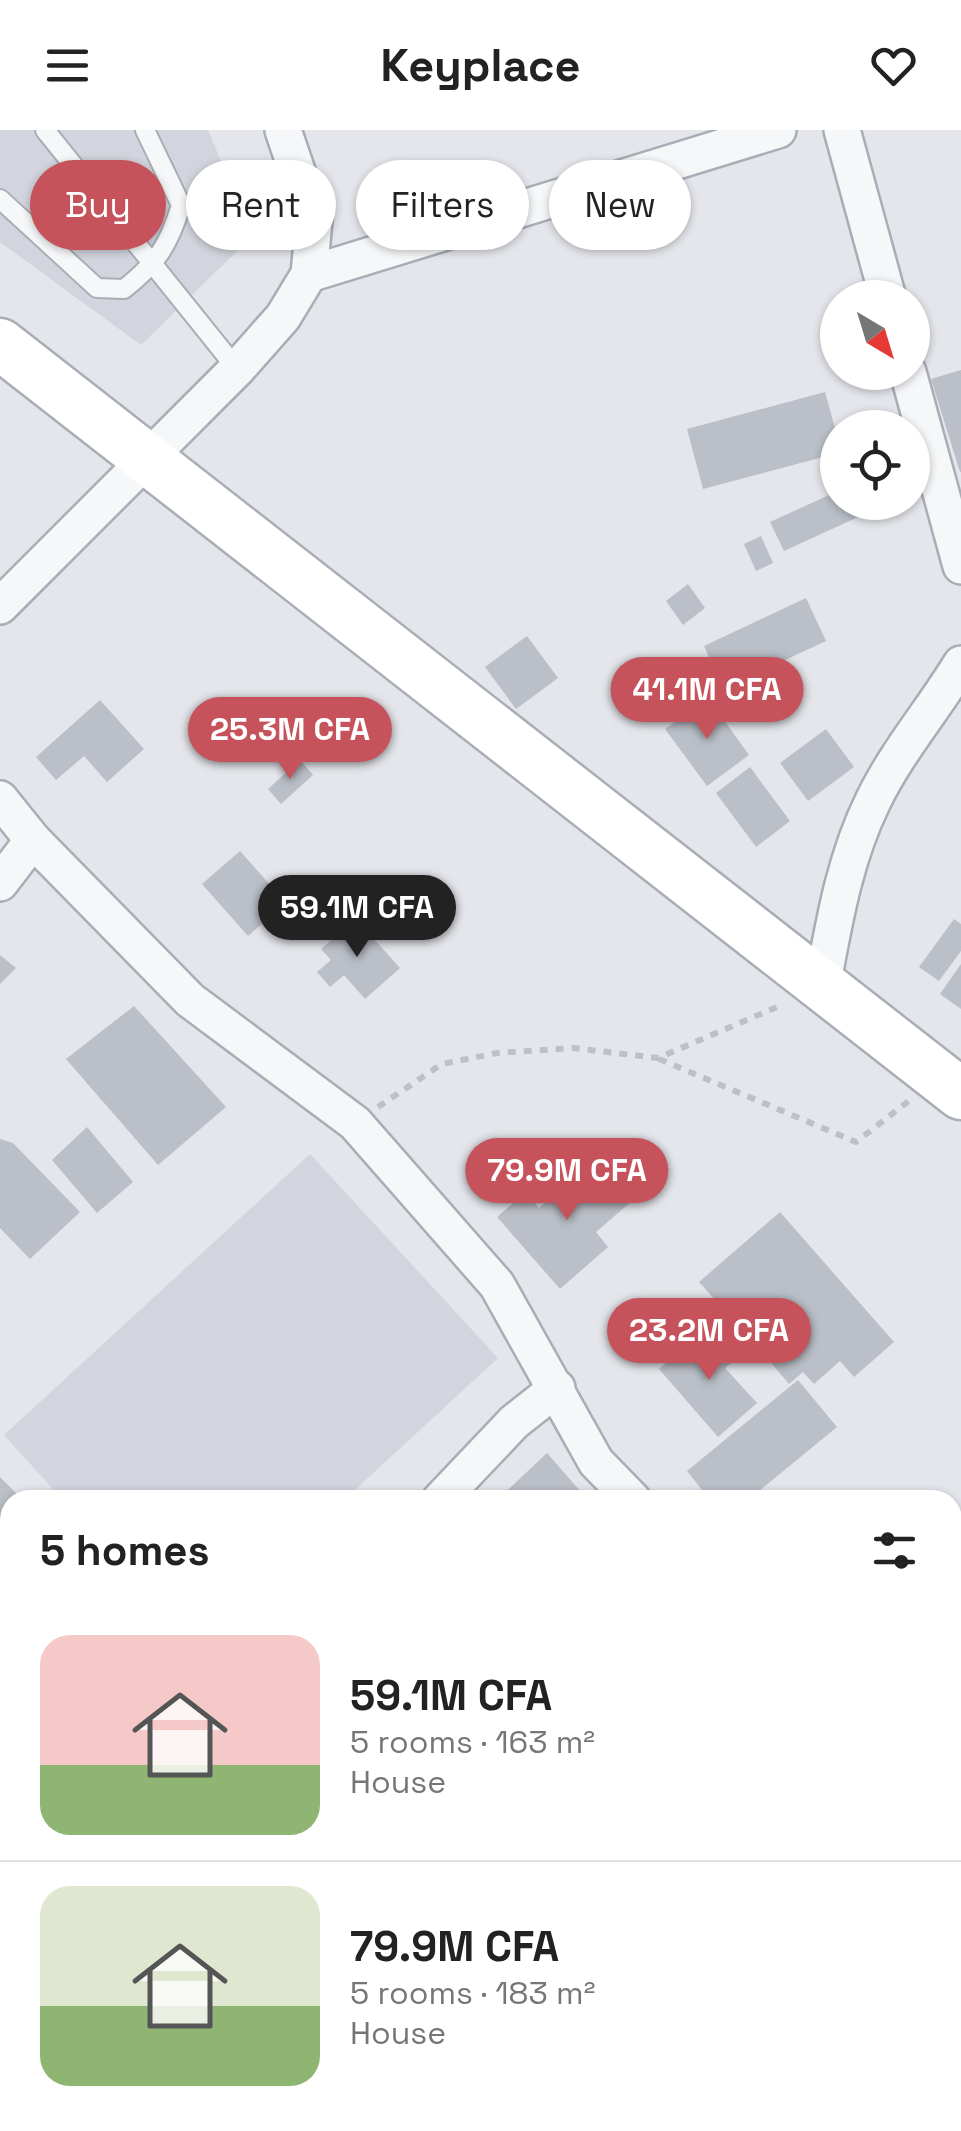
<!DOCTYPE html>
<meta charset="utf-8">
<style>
body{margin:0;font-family:"Space Grotesk",sans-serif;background:#f2f2f2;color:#222;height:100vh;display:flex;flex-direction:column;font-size:38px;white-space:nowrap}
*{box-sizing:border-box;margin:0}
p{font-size:32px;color:#767676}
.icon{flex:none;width:55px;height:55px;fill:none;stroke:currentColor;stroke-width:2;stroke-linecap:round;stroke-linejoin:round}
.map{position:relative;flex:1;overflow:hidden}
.side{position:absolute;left:0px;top:1360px;width:962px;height:642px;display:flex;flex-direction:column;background:#fff;border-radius:30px 30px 0 0;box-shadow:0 2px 8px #0004}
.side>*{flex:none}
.guide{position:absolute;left:30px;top:30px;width:902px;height:90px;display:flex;gap:20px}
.needle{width:65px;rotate:142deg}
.fabs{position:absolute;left:820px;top:150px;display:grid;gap:20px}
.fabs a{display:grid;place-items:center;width:110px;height:110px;border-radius:50%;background:#fff;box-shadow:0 2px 8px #0004;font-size:50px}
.price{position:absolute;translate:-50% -85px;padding:0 22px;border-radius:35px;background:#c6535b;color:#fff;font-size:32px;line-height:65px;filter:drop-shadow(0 2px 5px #0008)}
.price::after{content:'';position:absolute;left:50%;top:60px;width:30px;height:22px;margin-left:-15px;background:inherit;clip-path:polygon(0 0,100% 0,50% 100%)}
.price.on{background:#222;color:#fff}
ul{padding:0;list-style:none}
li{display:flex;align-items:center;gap:30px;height:250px;padding:0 40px}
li+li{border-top:2px solid #e0e0e0}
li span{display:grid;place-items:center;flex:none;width:280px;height:200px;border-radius:30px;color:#555}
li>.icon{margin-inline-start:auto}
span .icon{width:120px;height:120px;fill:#fffc;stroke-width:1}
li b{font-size:42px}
h2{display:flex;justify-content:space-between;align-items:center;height:120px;padding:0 40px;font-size:42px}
.tag{padding:0 35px;border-radius:45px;background:#fff;box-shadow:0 2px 8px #0004;font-size:35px;line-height:90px}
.tag.on{background:#c6535b;color:#fff}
header{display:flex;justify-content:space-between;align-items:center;height:130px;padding:0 40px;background:#fff;font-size:45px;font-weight:800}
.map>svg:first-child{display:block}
.built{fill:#d2d5dd}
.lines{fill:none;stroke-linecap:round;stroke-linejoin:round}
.stream{stroke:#a2b1c8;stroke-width:10}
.building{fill:#bbbfc7}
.service-casing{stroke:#a9adb5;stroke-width:22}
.minor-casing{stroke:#a9adb5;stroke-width:40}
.secondary-casing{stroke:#a9adb5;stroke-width:55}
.path{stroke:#bec0c6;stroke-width:6;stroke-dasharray:8 8;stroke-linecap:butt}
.service{stroke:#f6f7f9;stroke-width:18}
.minor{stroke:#f6f7f9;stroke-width:35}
.secondary{stroke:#fff;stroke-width:50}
</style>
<header><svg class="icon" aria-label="menu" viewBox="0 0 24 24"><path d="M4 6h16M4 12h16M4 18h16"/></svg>Keyplace<svg class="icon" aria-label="heart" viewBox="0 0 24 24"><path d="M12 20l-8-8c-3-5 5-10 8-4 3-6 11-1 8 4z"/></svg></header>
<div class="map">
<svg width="961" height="2001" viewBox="0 0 961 2001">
<rect width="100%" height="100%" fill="#e4e6eb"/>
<g class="built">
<polygon points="0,0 208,0 239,74 237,121 141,215 0,112"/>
<polygon points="310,1024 498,1228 344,1370 63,1370 4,1305"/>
</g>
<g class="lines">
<g class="stream">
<polyline points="961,1469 956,1479 961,1535"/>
<polyline points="952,1636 961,1608"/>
<polyline points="804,2001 808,1992"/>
</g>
</g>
<g class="building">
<polygon points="961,240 961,342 960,342 931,249"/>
<polygon points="825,262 838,309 838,323 703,359 687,299"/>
<polygon points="838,361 838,372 865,372 869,382 784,421 770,392"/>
<polygon points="761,406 773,433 756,441 744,414"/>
<polygon points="688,454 705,478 683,495 666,471"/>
<polygon points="806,468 826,511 723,559 704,516"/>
<polygon points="527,506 558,548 516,579 485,537"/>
<polygon points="708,568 749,625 707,656 665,599"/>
<polygon points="100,570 144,619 107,652 84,626 56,650 36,627"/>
<polygon points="826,599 854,637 808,671 780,633"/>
<polygon points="300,630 313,645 281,674 268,659"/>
<polygon points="750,637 790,691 756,717 716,663"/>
<polygon points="240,721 286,773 248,806 202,754"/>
<polygon points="365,754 384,776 369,790 350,768"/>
<polygon points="356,789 400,838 365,869 344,845 330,857 317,842 331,830 321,819"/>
<polygon points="954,789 961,794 961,821 939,851 919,837"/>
<polygon points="0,825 16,838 0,854"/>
<polygon points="961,834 961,879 940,864"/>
<polygon points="134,876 226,977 158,1035 66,929"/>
<polygon points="87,997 133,1052 97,1083 52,1030"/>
<polygon points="0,1009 13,1013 80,1082 30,1129 0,1098"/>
<polygon points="552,1019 573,1043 546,1067 525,1043"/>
<polygon points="595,1028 632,1071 596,1102 608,1117 560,1159 497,1087 526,1062 539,1078"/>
<polygon points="780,1082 894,1212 854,1247 840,1231 814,1254 803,1242 789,1254 762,1222 751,1232 725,1203 737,1194 699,1152"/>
<polygon points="717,1204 737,1228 725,1238 757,1273 718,1307 659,1239 697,1205 705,1215"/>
<polygon points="798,1250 837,1297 748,1370 710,1370 687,1341"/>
<polygon points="547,1323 588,1370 497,1370"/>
<polygon points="0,1347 23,1370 10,1370 10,1399 5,1403 0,1398"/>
<polygon points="0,1632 10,1643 10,1662 0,1670"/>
<polygon points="31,1992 91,1992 79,2001 21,2001"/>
<polygon points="104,1992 209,1992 197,2001 110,2001"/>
</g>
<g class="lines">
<defs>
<g id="service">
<polyline points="45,0 237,239"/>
<path d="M 0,69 L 97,158 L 124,159 C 157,133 169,115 181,75 L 145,0"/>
</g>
<g id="minor">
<polyline points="842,0 888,168"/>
<polyline points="309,144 778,0"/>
<polyline points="908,242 961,436"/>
<polyline points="0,476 237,239 283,187 309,144 314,91 283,0"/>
<polyline points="0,669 33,710 190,870 355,993 497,1155 596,1332 633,1370"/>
<polyline points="0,753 33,710"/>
<path d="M 822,857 C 834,793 844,730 873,671 C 896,623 933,580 961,534"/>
<polyline points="440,1370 514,1292 557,1258"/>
<polyline points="0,1607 10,1619"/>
<polyline points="0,1759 10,1746"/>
<polyline points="292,2001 300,1992"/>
</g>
<polyline id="secondary" points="0,214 961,964"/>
</defs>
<use href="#service" class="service-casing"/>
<use href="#minor" class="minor-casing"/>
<use href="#secondary" class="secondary-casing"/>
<g class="path">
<polyline points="659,929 856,1012 910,970"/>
<polyline points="378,977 442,934 497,923 573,918 658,928 784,874"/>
</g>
<use href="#service" class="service"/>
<use href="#minor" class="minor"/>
<use href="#secondary" class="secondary"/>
</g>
</svg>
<div class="fabs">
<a><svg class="needle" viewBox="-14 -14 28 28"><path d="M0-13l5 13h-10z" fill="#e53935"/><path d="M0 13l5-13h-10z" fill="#767676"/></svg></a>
<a><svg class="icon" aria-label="locate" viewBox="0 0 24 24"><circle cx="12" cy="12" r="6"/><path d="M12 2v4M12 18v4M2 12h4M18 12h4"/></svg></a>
</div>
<b class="price" style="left:707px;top:612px">41.1M CFA</b>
<b class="price" style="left:290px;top:652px">25.3M CFA</b>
<b class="price on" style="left:357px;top:830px">59.1M CFA</b>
<b class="price" style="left:567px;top:1093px">79.9M CFA</b>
<b class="price" style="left:709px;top:1253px">23.2M CFA</b>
<div class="guide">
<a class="tag on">Buy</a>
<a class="tag">Rent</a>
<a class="tag">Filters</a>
<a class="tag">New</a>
</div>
<section class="side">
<h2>5 homes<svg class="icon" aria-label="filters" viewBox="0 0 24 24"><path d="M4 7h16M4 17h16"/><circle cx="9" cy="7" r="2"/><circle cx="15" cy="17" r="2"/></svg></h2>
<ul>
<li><span style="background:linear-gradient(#f6c9c9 65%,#8fb573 0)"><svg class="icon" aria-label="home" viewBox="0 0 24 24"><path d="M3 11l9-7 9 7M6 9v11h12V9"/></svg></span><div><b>59.1M CFA</b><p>5 rooms · 163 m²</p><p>House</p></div></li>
<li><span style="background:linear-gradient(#dfe7d0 60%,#8fb573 0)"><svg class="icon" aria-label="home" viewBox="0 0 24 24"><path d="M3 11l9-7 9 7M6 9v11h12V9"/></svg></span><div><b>79.9M CFA</b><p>5 rooms · 183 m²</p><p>House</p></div></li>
</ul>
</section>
</div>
